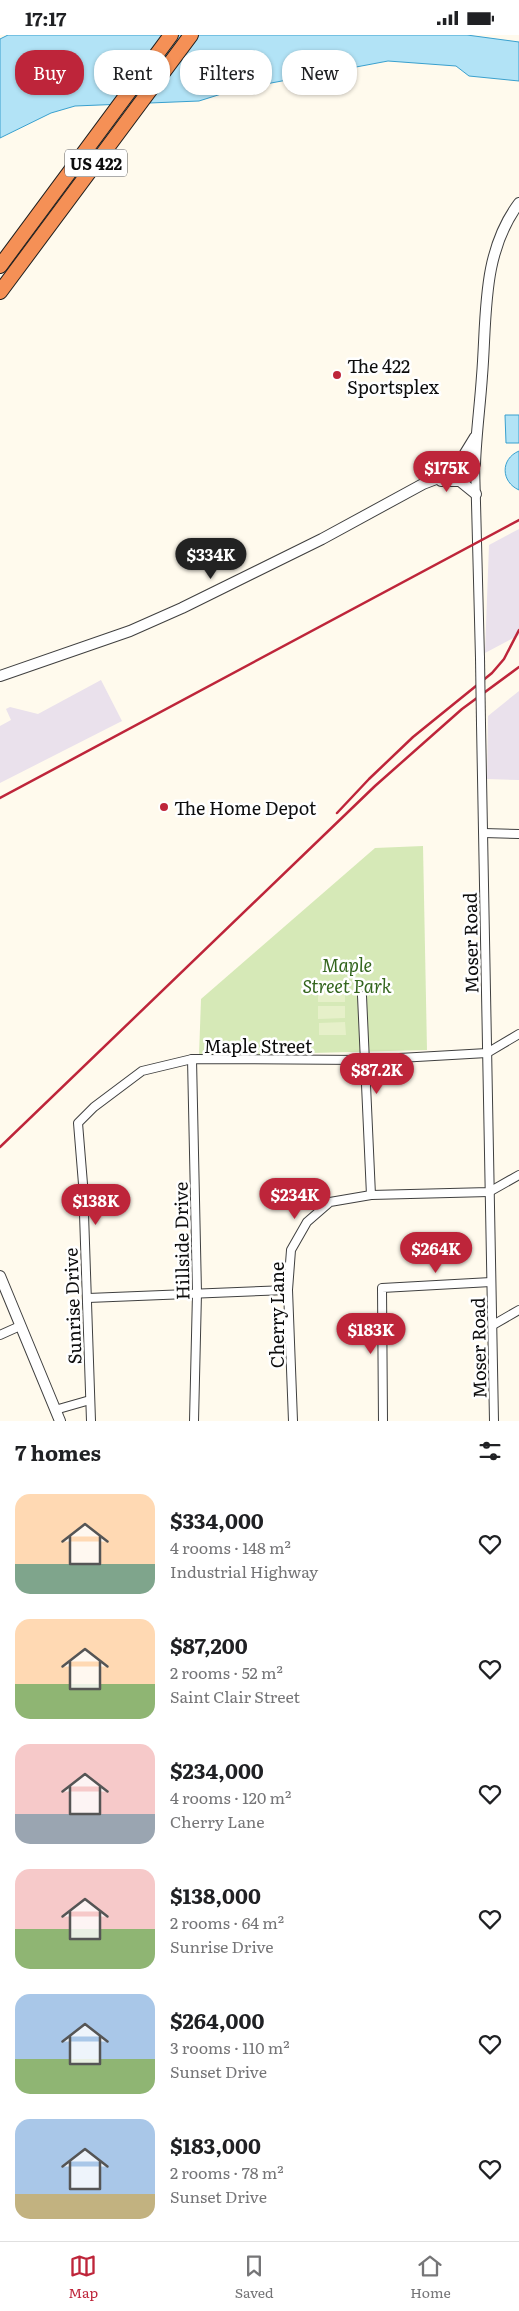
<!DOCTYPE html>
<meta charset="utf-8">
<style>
body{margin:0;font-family:Literata,serif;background:#f2f2f2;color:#202124;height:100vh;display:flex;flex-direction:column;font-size:19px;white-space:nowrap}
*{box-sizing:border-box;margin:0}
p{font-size:16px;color:#757577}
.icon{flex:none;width:28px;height:28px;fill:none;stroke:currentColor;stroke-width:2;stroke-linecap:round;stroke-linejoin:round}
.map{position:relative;height:1386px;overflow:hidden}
.panel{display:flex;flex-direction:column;background:#fff;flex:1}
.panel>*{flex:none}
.guide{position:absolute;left:15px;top:15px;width:490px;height:45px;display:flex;gap:10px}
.price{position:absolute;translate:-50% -42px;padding:0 11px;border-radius:18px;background:#be253a;color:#fff;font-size:16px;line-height:32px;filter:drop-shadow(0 1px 2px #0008)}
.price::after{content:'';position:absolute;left:50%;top:30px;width:15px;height:11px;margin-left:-8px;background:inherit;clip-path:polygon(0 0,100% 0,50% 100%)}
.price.current{background:#222;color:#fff}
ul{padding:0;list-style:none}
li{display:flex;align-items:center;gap:15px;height:125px;padding:0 15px}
li span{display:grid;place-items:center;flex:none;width:140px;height:100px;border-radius:15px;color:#555}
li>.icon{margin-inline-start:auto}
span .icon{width:60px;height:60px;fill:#fffc;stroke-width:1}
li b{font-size:21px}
h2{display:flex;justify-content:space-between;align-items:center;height:60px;padding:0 15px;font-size:21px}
.tag{padding:0 18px;border-radius:20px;background:#fff;box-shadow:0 1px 4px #0004;font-size:18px;line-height:45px}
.tag.current{background:#be253a;color:#fff}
.status{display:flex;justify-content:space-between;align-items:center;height:35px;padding:0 25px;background:#fff;direction:ltr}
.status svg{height:14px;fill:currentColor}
.tab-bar{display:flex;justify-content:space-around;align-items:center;height:70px;border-top:1px solid #e0e0e0;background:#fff;font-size:14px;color:#757577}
.tab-bar a{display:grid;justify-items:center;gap:2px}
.tab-bar .current{color:#be253a}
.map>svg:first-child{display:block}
.industrial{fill:#eae1ec}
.green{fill:#d6e9b7}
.pitch{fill:#e6f0c9}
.water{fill:#b2e3f6;stroke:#39a0ce}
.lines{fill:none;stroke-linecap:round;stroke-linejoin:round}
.minor-casing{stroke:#404040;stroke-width:10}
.tertiary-casing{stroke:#404040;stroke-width:12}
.motorway-casing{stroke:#1e1e1e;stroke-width:16}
.minor{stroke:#fff;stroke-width:8}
.tertiary{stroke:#fff;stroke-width:10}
.motorway{stroke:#f59056;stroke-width:14}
.rail{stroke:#be253a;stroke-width:2.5}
.minor-bridge-casing{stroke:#404040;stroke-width:10;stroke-linecap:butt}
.minor-bridge{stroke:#fff;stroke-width:8}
.poi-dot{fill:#be253a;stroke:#fff;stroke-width:2}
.labels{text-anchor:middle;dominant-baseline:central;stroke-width:5;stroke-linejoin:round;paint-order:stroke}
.shield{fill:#fff;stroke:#565656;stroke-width:1}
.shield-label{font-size:16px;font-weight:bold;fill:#0d0d0d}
.poi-label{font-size:18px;fill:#0d0d0d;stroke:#fff;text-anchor:start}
.street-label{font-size:18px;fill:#0d0d0d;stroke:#fff}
.park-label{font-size:18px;font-style:italic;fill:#33651d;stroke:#fff}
</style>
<div class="status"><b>17:17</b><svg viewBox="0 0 49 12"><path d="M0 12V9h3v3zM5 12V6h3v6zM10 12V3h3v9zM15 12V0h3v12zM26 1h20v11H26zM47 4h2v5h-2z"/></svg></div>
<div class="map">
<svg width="519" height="1386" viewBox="0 0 519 1386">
<rect width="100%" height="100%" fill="#fffaed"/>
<g class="industrial">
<polygon points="519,494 519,600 485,618 489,510"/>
<polygon points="101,645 122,686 0,748 0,691 11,685 6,674 10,672 38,679"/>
<polygon points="519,656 519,745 487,744 488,681"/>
</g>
<polygon class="green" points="423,811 427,1015 199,1021 201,964 375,813"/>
<g class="pitch">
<rect x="318" y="954" width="27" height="13"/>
<polygon points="318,971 345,971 345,983 318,984"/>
<polygon points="345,987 346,1000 319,1000 319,988"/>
</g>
<g class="water">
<polygon points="8,0 467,0 519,7 519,46 469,41 456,31 388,26 234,55 199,66 75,71 51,78 0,103 0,4"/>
<polygon points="505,380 519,380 519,408 506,408"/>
<path d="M 519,416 L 519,455 C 501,447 500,424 519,416 Z"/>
</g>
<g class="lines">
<defs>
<g id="minor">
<polyline points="475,429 480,623"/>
<polyline points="481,689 494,1386"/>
<polyline points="484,798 519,799"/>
<polyline points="362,961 371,1160"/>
<polyline points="192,1024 197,1258 194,1386"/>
<polyline points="88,1263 288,1255"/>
<polyline points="493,1290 519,1275"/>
<polyline points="0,1300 20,1291"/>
<polyline points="55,1375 90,1365"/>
<polyline points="91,1386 83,1149 78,1088 94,1072 142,1036 192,1024 364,1025 487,1018 519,999"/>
<polyline points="293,1386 288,1255 291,1215 307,1187 330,1167 371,1160 489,1157 519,1140"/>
<polyline points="383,1386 382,1253 491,1247"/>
</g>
<g id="tertiary">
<polyline points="443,437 464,420 475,402"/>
<polyline points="441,446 460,446 476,459"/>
<path d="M 0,641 L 130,596 L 182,573 L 322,504 L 423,449 L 475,429 C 476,400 480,371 482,341 C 487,281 481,219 519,168"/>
<polyline points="0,1241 60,1386"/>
</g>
<g id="motorway">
<polyline points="0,231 171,0"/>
<polyline points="0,257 191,0"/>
</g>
</defs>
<use href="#minor" class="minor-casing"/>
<use href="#tertiary" class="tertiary-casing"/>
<use href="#motorway" class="motorway-casing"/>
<use href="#minor" class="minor"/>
<use href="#tertiary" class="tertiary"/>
<use href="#motorway" class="motorway"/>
<g class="rail">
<polyline points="0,763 519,485"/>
<polyline points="337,778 369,744 413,702 492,638 504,624 519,595"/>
<polyline points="0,1112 375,751 462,674 519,632"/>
</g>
<defs>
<polyline id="minor-bridge" points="480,623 481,689"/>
</defs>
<use href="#minor-bridge" class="minor-bridge-casing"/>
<use href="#minor-bridge" class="minor-bridge"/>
</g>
<g class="poi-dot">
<circle cx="337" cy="340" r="5"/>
<circle cx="164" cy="772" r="5"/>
</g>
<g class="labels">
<rect class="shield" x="65" y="114.5" width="62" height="27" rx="4"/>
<g class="shield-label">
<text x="96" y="128">US 422</text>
</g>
<g class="poi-label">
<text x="347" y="330">The 422<tspan x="347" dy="21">Sportsplex</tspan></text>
<text x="174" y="772">The Home Depot</text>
</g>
<g class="street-label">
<text transform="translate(470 908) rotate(-91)">Moser Road</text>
<text x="258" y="1010">Maple Street</text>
<text transform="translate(181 1206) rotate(-91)">Hillside Drive</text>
<text transform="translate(72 1271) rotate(-92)">Sunrise Drive</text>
<text transform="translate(276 1280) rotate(-90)">Cherry Lane</text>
<text transform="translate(478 1313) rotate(-91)">Moser Road</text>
</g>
<g class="park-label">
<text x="347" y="929">Maple<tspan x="347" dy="21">Street Park</tspan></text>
</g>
</g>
</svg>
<b class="price" style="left:447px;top:458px">$175K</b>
<b class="price current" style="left:211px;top:545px">$334K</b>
<b class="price" style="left:377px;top:1060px">$87.2K</b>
<b class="price" style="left:295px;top:1185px">$234K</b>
<b class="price" style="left:96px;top:1191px">$138K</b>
<b class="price" style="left:436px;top:1239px">$264K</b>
<b class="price" style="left:371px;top:1320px">$183K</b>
<div class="guide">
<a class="tag current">Buy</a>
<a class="tag">Rent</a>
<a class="tag">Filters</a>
<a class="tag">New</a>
</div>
</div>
<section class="panel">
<h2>7 homes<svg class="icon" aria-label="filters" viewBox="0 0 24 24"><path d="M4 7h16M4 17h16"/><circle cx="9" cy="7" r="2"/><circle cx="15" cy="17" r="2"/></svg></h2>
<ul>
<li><span style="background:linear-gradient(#ffd9b3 70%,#7fa58c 0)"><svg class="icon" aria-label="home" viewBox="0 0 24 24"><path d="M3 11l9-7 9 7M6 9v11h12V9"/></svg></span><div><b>$334,000</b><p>4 rooms · 148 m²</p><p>Industrial Highway</p></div><svg class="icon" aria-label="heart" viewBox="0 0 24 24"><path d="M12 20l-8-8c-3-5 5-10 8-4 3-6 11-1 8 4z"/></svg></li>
<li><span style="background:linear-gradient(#ffd9b3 65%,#8fb573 0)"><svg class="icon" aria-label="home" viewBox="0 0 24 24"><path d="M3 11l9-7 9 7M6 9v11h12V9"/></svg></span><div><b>$87,200</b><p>2 rooms · 52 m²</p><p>Saint Clair Street</p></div><svg class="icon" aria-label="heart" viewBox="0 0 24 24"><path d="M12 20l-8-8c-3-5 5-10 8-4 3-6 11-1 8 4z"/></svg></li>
<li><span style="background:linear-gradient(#f6c9c9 70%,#9aa5b1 0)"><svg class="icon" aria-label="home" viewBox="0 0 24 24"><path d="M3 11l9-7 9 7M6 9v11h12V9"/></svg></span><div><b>$234,000</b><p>4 rooms · 120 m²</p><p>Cherry Lane</p></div><svg class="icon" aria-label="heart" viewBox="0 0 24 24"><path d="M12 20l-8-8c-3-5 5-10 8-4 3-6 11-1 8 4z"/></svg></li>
<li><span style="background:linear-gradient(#f6c9c9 60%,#8fb573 0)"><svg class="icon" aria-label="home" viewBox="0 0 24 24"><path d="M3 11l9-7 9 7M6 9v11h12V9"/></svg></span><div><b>$138,000</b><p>2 rooms · 64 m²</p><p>Sunrise Drive</p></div><svg class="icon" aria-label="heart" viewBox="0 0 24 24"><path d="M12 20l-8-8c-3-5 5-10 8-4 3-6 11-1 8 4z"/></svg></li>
<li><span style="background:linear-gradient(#a9c7e8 65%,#8fb573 0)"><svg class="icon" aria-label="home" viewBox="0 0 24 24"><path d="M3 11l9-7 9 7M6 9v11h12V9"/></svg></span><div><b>$264,000</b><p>3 rooms · 110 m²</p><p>Sunset Drive</p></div><svg class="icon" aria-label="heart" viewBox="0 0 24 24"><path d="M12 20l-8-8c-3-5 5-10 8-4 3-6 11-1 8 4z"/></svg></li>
<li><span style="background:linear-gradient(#a9c7e8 75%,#c2b280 0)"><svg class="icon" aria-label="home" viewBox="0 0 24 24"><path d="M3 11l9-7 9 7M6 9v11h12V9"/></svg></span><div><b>$183,000</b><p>2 rooms · 78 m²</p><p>Sunset Drive</p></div><svg class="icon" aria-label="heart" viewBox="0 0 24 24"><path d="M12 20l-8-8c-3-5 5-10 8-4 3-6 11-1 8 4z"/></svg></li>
</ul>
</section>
<nav class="tab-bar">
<a class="current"><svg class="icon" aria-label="map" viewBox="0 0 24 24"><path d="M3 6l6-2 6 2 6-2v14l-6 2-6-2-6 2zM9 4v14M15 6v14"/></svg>Map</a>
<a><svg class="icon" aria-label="saved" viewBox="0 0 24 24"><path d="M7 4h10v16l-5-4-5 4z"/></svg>Saved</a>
<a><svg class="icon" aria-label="home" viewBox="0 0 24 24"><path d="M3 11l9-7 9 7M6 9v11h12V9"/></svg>Home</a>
</nav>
